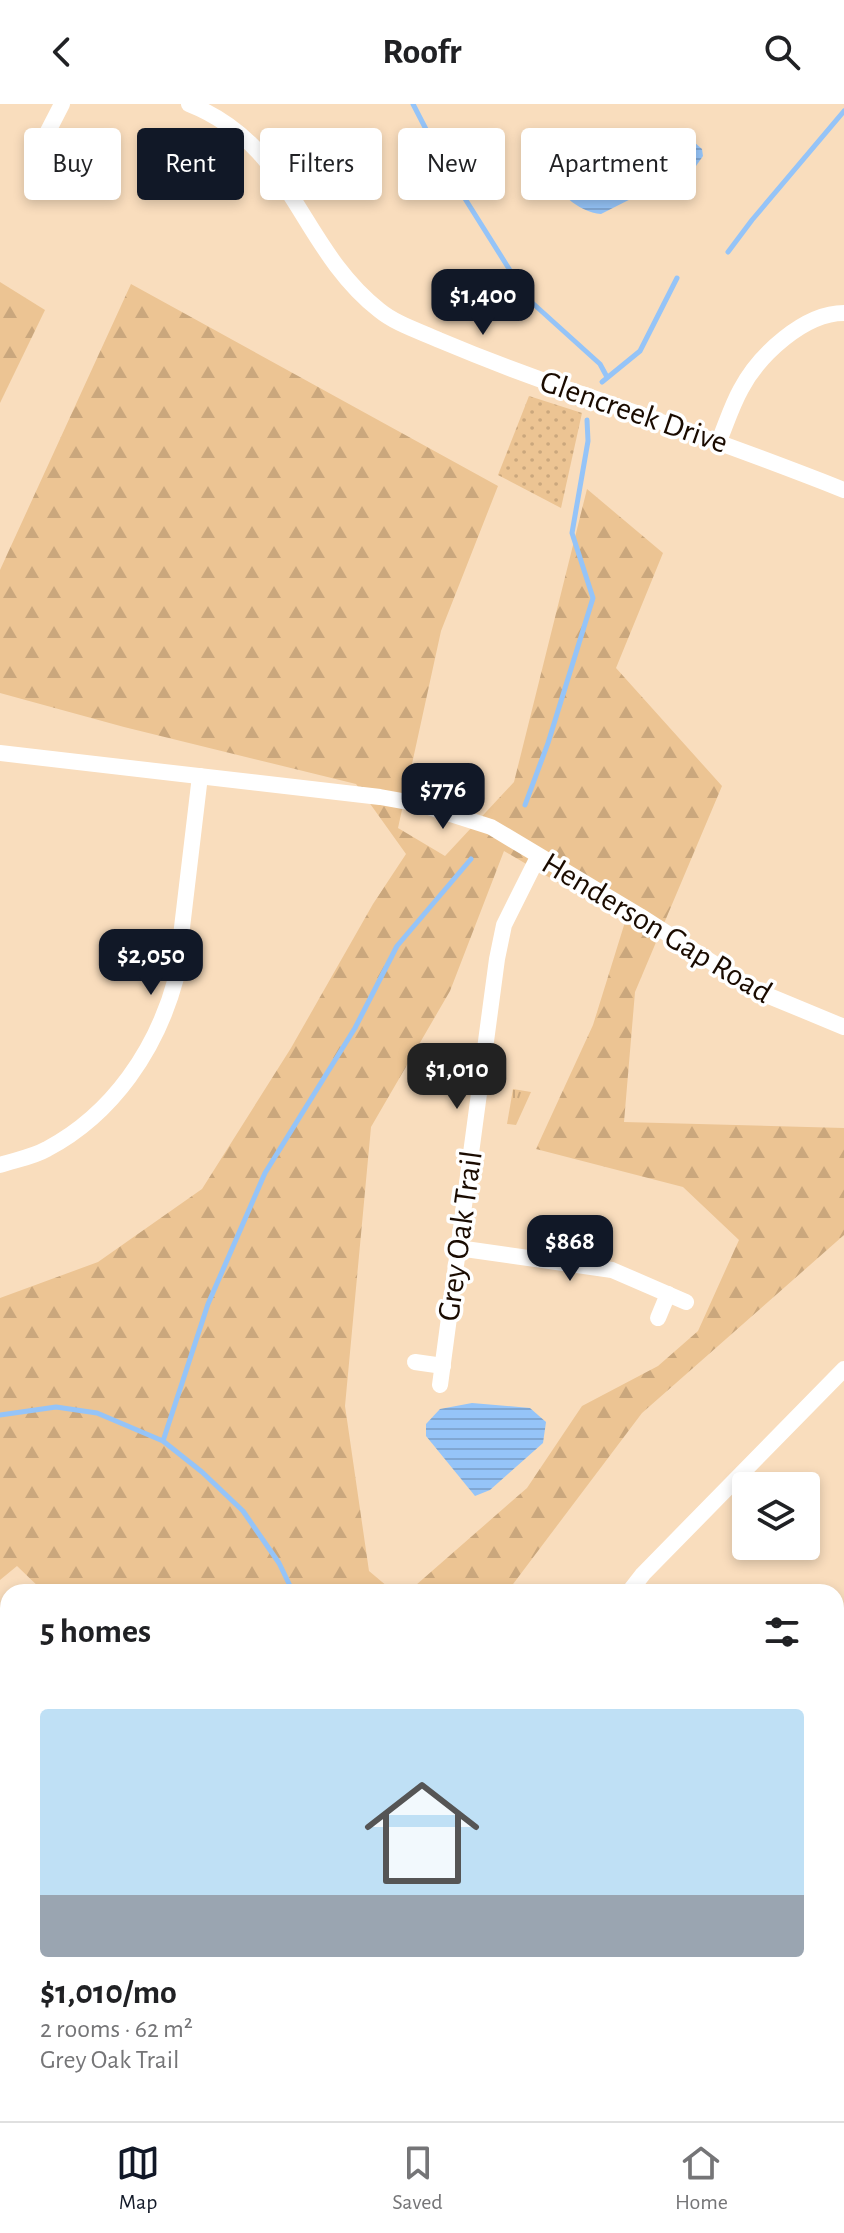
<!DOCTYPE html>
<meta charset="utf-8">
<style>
body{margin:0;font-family:"Alegreya Sans",sans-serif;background:#f2f2f2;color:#202124;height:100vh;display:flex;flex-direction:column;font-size:30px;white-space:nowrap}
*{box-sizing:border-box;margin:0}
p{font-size:26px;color:#757577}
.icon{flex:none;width:44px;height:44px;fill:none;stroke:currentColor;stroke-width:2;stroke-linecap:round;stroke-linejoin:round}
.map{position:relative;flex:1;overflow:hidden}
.sheet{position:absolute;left:0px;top:1480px;width:844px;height:538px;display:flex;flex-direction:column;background:#fff;border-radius:24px 24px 0 0;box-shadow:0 4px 12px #0003}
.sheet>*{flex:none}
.banner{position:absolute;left:24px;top:24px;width:796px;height:72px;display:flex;gap:16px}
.tools{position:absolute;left:732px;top:1368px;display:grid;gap:16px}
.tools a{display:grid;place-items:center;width:88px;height:88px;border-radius:8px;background:#fff;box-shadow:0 4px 12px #0003;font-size:40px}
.price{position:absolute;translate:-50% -68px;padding:0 18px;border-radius:16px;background:#111827;color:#fff;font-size:26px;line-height:52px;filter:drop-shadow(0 2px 4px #0008)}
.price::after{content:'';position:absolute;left:50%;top:48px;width:24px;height:18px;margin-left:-12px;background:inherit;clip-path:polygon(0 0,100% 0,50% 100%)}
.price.selected{background:#222;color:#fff}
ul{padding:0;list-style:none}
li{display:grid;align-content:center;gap:16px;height:424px;padding:0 40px}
li span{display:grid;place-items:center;height:248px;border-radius:8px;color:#555}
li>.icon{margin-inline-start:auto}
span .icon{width:144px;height:144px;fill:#fffc;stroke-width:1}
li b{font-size:34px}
h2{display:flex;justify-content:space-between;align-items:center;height:96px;padding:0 40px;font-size:34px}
.pill{padding:0 28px;border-radius:8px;background:#fff;box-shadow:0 4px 12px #0003;font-size:28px;line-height:72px}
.pill.selected{background:#111827;color:#fff}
header{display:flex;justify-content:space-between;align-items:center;height:104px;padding:0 40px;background:#fff;font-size:36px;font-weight:700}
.menu{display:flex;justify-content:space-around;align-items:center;height:112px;border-top:2px solid #e0e0e0;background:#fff;font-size:22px;color:#757577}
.menu a{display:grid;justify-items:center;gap:4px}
.menu .selected{color:#111827}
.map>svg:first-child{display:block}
.grass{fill:url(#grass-dots)}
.forest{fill:url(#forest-firs)}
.park{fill:url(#park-tufts)}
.water{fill:url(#water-rules)}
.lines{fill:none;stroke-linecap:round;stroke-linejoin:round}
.stream{stroke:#95c4f8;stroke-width:5}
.minor{stroke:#fff;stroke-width:16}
.labels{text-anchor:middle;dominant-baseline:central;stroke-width:7;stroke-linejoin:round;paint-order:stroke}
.street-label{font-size:32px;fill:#1a0b00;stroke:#fff}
</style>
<header><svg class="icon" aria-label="back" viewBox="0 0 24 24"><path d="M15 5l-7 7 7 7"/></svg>Roofr<svg class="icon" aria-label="search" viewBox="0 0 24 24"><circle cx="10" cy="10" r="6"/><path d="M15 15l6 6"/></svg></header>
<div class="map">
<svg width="844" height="2017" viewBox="0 0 844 2017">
<defs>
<pattern id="grass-dots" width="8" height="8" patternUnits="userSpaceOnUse" patternTransform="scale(2)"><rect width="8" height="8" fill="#ecc493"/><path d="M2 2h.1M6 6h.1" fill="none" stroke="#caa77d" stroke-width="1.8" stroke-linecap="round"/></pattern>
<pattern id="forest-firs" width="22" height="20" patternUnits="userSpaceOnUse" patternTransform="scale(2)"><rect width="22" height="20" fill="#ecc493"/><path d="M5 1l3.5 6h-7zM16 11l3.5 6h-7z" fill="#caa77d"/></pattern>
<pattern id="park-tufts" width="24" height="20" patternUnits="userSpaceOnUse" patternTransform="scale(2)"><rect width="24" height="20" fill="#ecc493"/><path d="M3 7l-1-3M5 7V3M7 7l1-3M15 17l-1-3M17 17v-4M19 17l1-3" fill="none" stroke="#caa77d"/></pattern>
<pattern id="water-rules" width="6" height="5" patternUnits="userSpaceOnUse" patternTransform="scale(2)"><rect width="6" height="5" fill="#95c4f8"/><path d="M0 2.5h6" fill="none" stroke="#80a7d3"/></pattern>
</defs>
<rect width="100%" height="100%" fill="#f9ddbd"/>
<polygon class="grass" points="529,292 582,309 561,404 498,371"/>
<g class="forest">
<polygon points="0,178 45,206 0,299"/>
<polygon points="131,180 498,382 441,527 398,724 445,752 514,678 587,385 663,449 616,564 722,682 635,888 624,1018 844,1024 844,1131 642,1309 507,1488 408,1488 527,1384 582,1302 658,1262 698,1227 739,1136 683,1083 536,1045 593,921 625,818 504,747 450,887 371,1023 345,1302 369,1467 394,1488 44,1488 17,1462 0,1476 0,1194 98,1158 202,1085 291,944 373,800 406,750 356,680 124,623 0,589 0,466"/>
<polygon points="836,1873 844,1874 844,2017 385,2017 391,2010 836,2010"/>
</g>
<polygon class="park" points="513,985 531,988 516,1021 507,1020"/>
<g class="water">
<path d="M 694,38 L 702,45 L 703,52 L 696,62 L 601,110 C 578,108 555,88 550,63 L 557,51 Z"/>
<polygon points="472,1299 530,1304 546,1318 543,1339 490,1386 475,1392 426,1332 426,1320 440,1305"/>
</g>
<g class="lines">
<g class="stream">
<polyline points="413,0 447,66 528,195 600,260 607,273"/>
<polyline points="728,148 752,116 844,7"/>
<polyline points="602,278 640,247 677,174"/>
<polyline points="525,701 548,639 593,494 572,429 588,337 587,316"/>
<polyline points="0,1311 56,1303 97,1309 163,1337 202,1368 243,1407 279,1459 293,1488"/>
<polyline points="163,1337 208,1200 265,1069 355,924 397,842 471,755"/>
<polyline points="836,1933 844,1933"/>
</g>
<g class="minor">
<path d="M 189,0 C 293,41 299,143 379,206 C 396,220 419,227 439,236 C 484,255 529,272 576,288 C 666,319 755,351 844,386"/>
<polyline points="42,79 43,37 62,0"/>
<path d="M 719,337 C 726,320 732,301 741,285 C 759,251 804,209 844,209"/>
<polyline points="0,649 380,693 419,700 491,723 640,812 741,877 769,892 844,923"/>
<path d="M 0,1061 C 15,1056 33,1053 47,1045 C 113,1010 157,945 176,874 L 200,672"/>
<polyline points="458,1144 612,1166 686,1198"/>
<polyline points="658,1214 668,1190"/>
<polyline points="415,1258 443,1262"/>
<polyline points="440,1281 497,855 504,821 538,753"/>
<polyline points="629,1488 643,1470 844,1265"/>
<polyline points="836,1562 844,1548"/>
<polyline points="836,1767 844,1769"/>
<polyline points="0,1856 8,1850"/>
<polyline points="216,2017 220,2010"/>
</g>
</g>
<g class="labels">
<g class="street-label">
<text transform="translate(634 308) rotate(19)">Glencreek Drive</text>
<text transform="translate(657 824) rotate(31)">Henderson Gap Road</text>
<text transform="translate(460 1132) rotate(-82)">Grey Oak Trail</text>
</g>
</g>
</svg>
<div class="tools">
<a><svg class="icon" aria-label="layers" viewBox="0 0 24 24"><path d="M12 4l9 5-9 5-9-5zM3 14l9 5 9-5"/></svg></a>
</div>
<b class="price" style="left:483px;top:233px">$1,400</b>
<b class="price" style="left:443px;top:727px">$776</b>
<b class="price" style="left:151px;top:893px">$2,050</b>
<b class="price selected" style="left:457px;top:1007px">$1,010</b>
<b class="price" style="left:570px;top:1179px">$868</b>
<div class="banner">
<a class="pill">Buy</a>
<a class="pill selected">Rent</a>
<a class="pill">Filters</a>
<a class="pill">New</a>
<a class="pill">Apartment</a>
</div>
<section class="sheet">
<h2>5 homes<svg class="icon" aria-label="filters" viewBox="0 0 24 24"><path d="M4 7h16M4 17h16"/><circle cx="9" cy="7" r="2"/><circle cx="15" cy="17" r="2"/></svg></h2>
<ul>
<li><span style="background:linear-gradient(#bfe0f5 75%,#9aa5b1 0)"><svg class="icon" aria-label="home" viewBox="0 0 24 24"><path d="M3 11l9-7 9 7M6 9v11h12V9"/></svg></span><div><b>$1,010/mo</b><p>2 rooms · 62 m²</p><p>Grey Oak Trail</p></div></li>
</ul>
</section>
</div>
<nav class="menu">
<a class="selected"><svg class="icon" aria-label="map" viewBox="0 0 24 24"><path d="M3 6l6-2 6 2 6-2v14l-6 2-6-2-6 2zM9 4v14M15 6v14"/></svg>Map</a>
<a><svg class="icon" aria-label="saved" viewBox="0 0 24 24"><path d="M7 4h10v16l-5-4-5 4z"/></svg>Saved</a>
<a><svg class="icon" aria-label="home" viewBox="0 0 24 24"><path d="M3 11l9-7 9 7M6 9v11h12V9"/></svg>Home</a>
</nav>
